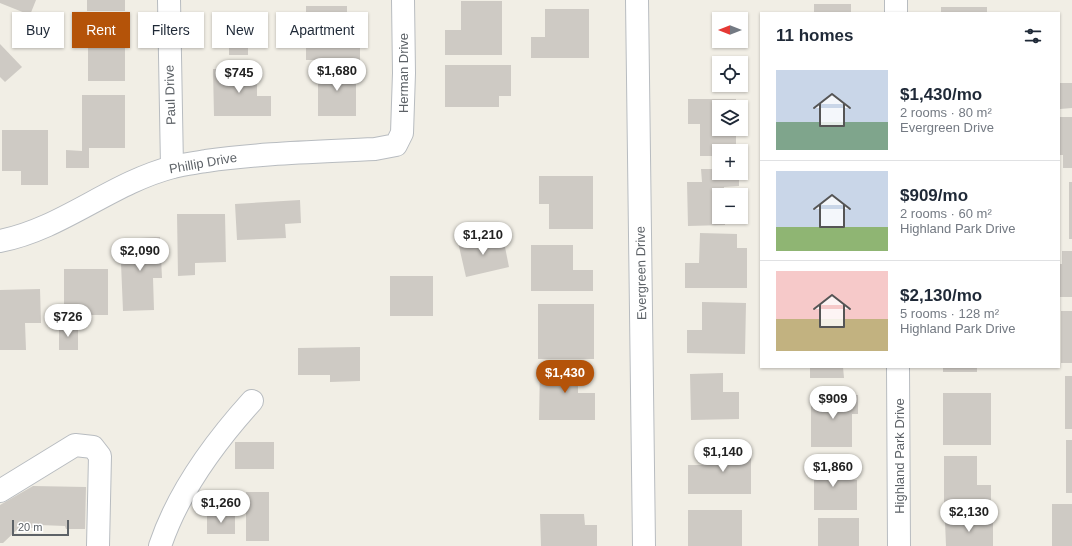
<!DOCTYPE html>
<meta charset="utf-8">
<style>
body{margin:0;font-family:Helvetica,sans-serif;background:#f2f2f3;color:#1f2937;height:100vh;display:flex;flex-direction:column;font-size:15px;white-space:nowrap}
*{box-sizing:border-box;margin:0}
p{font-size:13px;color:#747a83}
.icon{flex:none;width:22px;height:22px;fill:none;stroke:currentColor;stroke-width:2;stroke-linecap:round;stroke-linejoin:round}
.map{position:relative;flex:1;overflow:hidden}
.drawer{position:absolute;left:760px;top:12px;width:300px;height:356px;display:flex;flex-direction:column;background:#fff;border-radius:0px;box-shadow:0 1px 3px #0004}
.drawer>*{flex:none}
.banner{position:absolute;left:12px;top:12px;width:380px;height:36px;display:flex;gap:8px}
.needle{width:26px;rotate:270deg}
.tools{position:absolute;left:712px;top:12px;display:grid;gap:8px}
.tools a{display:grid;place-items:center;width:36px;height:36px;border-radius:0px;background:#fff;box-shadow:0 1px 3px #0004;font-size:20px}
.scale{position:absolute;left:12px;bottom:10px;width:57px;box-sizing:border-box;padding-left:4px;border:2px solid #5d6267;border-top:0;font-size:11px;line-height:14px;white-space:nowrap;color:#5d6267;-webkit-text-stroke:3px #fff;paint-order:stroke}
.price{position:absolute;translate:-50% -34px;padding:0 9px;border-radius:14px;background:#fff;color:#222;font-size:13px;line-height:26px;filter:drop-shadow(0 1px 2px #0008)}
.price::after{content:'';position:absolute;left:50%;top:24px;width:12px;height:9px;margin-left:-6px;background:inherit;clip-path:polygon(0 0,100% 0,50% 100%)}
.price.selected{background:#b45309;color:#fff}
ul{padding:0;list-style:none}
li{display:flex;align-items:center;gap:12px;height:100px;padding:0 16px}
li+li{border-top:1px solid #e0e1e3}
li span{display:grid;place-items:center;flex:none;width:112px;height:80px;border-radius:0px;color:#555}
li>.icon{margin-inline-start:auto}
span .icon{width:48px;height:48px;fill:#fffc;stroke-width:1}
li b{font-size:17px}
h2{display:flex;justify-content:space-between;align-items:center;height:48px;padding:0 16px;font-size:17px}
.tag{padding:0 14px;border-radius:0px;background:#fff;box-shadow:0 1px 3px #0004;font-size:14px;line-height:36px}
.tag.selected{background:#b45309;color:#fff}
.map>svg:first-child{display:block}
.building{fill:#cecac4}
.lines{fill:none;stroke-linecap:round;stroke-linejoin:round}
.minor-casing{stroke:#b8bcc0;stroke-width:24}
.minor{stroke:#fff;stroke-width:22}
.labels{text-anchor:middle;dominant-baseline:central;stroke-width:3;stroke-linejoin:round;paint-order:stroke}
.street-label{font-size:13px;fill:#5d6267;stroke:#fff}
</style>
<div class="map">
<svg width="1072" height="546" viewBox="0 0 1072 546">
<rect width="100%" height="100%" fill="#f1eee5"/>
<g class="building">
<polygon points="0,0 36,0 30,15 0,3"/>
<rect x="87" y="0" width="38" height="11"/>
<polygon points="461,1 502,1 502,55 445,55 445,30 461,30"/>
<rect x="814" y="4" width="37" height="9"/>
<polygon points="306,6 347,6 347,33 360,33 360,60 306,60"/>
<rect x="941" y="7" width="46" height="6"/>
<polygon points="545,9 589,9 589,58 531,58 531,37 545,37"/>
<polygon points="213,12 260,12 260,40 248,40 248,55 229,55 229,40 213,40"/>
<rect x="88" y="38" width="37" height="43"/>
<polygon points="0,44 22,67 5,82 0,77"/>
<polygon points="445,65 511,65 511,96 499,96 499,107 445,107"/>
<rect x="318" y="67" width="38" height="49"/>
<polygon points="213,69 257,69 257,96 271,96 271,116 214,116"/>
<polygon points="1059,83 1072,83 1072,108 1060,109"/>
<polygon points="82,95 125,95 125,148 89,148 89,168 66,168 66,150 82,151"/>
<polygon points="688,99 736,99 736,107 719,107 719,129 736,129 736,151 719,151 719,156 700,156 700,124 688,124"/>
<polygon points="1059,117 1072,117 1072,168 1063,168 1063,155 1059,155"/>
<polygon points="2,130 48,130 48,185 21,185 21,171 2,171"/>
<polygon points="701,169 719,169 719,173 739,173 739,186 724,187 724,195 719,195 719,217 725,217 725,225 688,226 687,182 702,182"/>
<polygon points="539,176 593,176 593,229 549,229 549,204 539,204"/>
<rect x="1069" y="182" width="3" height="57"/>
<polygon points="300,200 301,223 285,224 286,238 237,240 235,204"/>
<polygon points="177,214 225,214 226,262 195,263 195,275 178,276"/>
<polygon points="700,233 737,234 737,248 747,248 747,288 685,288 685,263 699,263"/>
<polygon points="490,235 492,244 504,242 509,267 466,277 458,242"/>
<polygon points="160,237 162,278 153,278 154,310 123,311 120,239"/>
<polygon points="531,245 573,245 573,270 593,270 593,291 531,291"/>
<polygon points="1062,251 1072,251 1072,297 1059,297 1059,264 1062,264"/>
<rect x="64" y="269" width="44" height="46"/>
<rect x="390" y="276" width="43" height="40"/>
<polygon points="40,289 41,323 25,323 26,350 0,350 0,290"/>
<polygon points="702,302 746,303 745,354 687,353 687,330 702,330"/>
<rect x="538" y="304" width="56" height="55"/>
<rect x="1061" y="311" width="11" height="52"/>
<rect x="59" y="325" width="19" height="25"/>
<polygon points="360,347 360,381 330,382 330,375 298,375 298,348"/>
<polygon points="540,365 592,366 592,375 578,375 578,393 595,393 595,420 539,420"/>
<polygon points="810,367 843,367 844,378 810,378"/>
<rect x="943" y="367" width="34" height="5"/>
<polygon points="723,373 723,392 739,392 739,419 691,420 690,374"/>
<rect x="1065" y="376" width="7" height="53"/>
<rect x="943" y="393" width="48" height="52"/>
<polygon points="811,395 858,395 858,414 852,414 852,447 811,447"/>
<rect x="1066" y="440" width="6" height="53"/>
<rect x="235" y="442" width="39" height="27"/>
<polygon points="713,447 751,447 751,494 688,494 688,465 713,465"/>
<polygon points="944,456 977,456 977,485 991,485 991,510 944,510"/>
<polygon points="814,461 843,461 843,480 857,480 857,510 814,510"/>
<polygon points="33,486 86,487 85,529 66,529 65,526 40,525 40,528 22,528 22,525 3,543 0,543 0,505"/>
<rect x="246" y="492" width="23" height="49"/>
<rect x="1052" y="504" width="20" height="42"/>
<rect x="688" y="510" width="54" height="36"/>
<rect x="207" y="513" width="28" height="21"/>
<polygon points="540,514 584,514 585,525 597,525 597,546 541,546"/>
<rect x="818" y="518" width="41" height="28"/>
<polygon points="945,521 993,521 993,546 946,546"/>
</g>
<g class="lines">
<defs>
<g id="minor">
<polyline points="169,0 172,167"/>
<polyline points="637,0 644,546"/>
<polyline points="896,0 896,13"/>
<path d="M 0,241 C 62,229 111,183 173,167 C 183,164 195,163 206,161 C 262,153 319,152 375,149 L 396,145 L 402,133 L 404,73 L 403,0"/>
<polyline points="898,367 899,546"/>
<polyline points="0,491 75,445 93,447 100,456 98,546"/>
<path d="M 160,546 C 178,492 214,443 252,401"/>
</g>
</defs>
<use href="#minor" class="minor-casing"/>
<use href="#minor" class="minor"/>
</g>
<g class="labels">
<g class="street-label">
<text transform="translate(403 73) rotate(-90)">Herman Drive</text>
<text transform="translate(170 95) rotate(-92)">Paul Drive</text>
<text transform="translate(203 163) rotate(-10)">Phillip Drive</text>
<text transform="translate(641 273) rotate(-91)">Evergreen Drive</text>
<text transform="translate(899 456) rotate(-90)">Highland Park Drive</text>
</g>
</g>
</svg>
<div class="tools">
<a><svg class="needle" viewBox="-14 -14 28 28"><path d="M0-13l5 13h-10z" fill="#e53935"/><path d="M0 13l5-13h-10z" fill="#747a83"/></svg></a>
<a><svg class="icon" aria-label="locate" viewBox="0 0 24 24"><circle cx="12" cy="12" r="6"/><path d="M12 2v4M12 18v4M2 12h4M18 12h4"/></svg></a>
<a><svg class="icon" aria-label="layers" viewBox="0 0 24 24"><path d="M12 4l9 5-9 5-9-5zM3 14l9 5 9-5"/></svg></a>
<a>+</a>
<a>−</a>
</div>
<div class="scale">20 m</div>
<b class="price" style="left:337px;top:92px">$1,680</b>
<b class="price" style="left:239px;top:94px">$745</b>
<b class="price" style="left:483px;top:256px">$1,210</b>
<b class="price" style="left:140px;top:272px">$2,090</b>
<b class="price" style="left:68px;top:338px">$726</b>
<b class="price selected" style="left:565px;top:394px">$1,430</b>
<b class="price" style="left:833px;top:420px">$909</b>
<b class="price" style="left:723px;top:473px">$1,140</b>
<b class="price" style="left:833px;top:488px">$1,860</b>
<b class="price" style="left:221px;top:524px">$1,260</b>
<b class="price" style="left:969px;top:533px">$2,130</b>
<div class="banner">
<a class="tag">Buy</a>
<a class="tag selected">Rent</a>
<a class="tag">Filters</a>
<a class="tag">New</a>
<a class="tag">Apartment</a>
</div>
<section class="drawer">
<h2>11 homes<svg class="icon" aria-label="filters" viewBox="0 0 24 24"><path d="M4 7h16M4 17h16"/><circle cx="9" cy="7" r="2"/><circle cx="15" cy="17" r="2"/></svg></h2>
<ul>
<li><span style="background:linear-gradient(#c9d6e8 65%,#7fa58c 0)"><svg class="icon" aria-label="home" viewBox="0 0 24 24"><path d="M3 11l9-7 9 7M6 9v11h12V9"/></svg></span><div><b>$1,430/mo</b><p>2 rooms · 80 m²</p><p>Evergreen Drive</p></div></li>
<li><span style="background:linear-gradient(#c9d6e8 70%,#8fb573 0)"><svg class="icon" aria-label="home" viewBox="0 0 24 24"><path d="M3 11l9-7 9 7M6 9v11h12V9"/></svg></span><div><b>$909/mo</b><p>2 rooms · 60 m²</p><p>Highland Park Drive</p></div></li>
<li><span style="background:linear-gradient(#f6c9c9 60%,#c2b280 0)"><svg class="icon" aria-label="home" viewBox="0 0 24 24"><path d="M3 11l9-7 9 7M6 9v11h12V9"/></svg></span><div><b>$2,130/mo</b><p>5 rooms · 128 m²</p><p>Highland Park Drive</p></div></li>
</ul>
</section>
</div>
